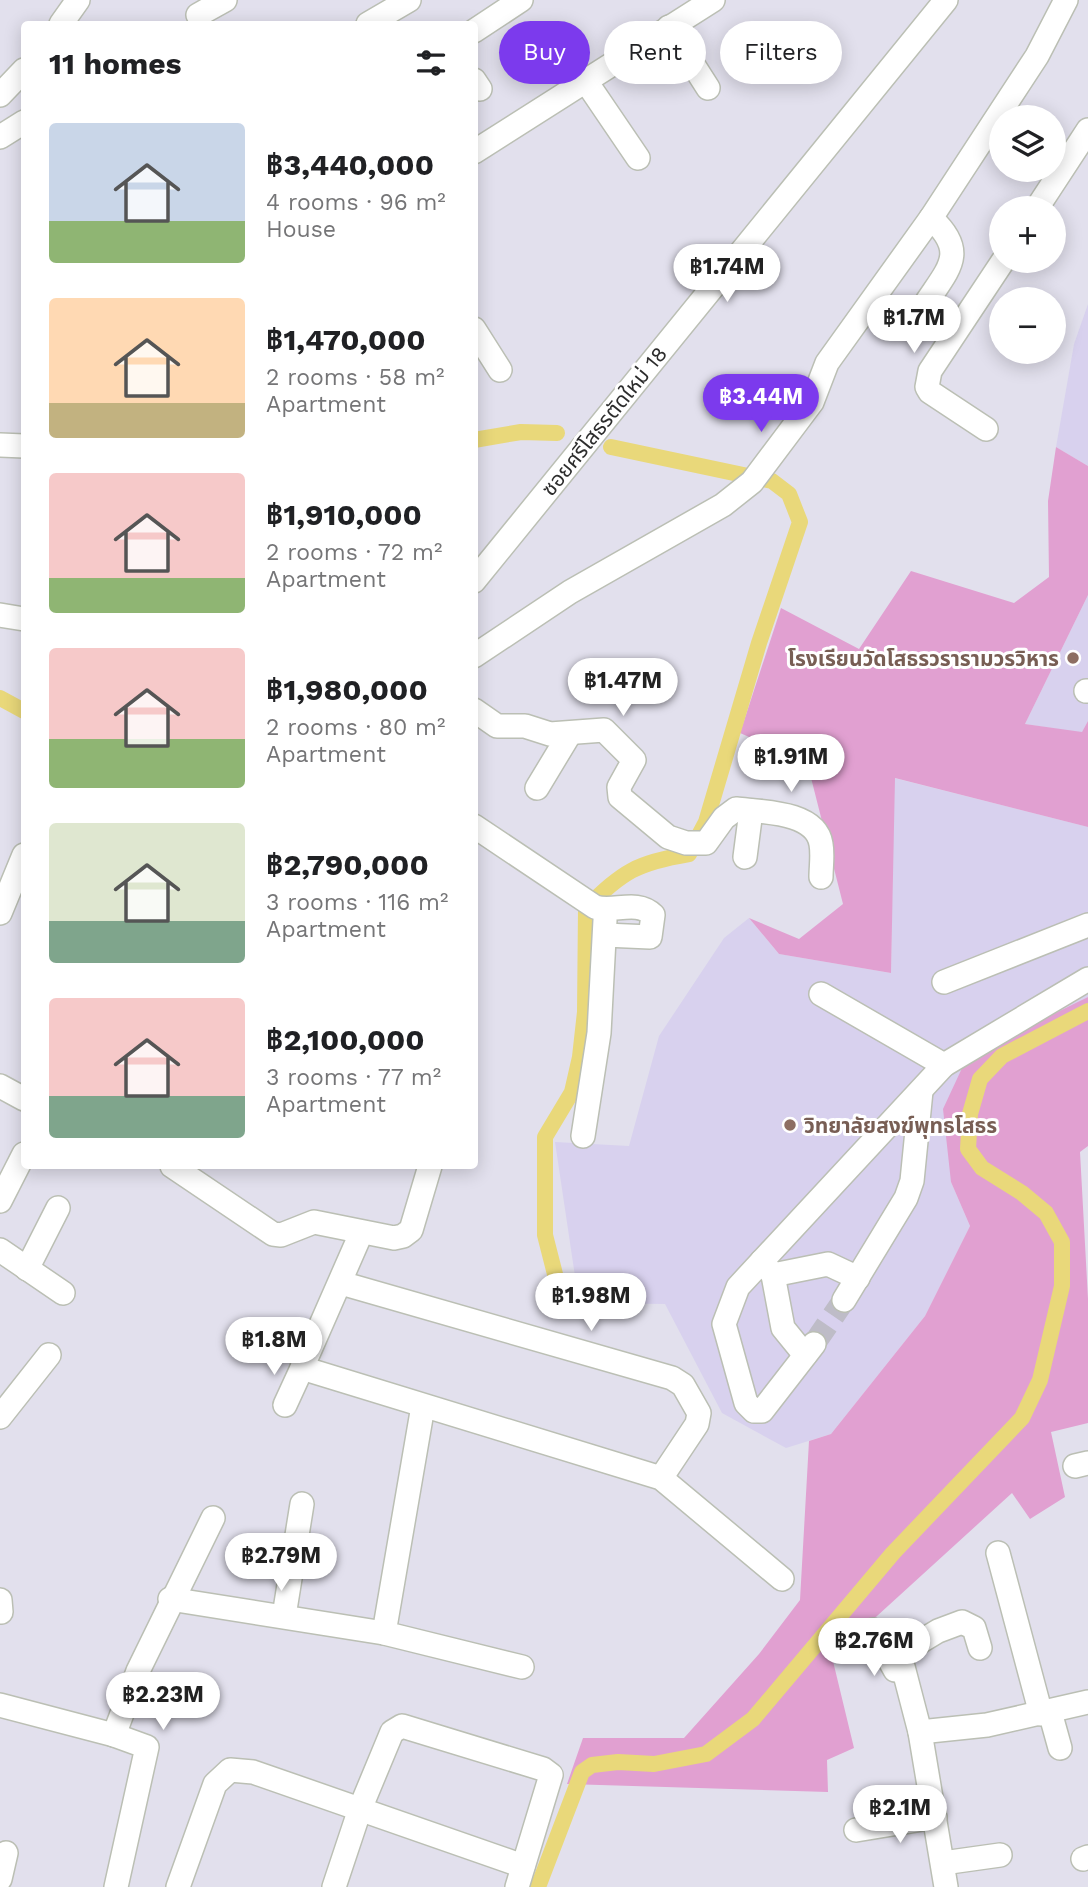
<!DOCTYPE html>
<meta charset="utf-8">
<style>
body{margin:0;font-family:"Work Sans","Noto Sans Thai",sans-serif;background:#f6f6f6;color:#202124;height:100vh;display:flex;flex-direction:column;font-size:26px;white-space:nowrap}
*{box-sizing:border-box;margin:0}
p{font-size:23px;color:#757577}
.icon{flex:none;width:38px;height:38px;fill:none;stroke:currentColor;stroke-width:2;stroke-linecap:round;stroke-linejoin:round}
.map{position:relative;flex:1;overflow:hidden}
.side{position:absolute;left:21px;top:21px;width:457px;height:1148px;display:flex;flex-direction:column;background:#fff;border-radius:7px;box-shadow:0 4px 18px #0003}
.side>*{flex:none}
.hud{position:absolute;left:499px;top:21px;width:483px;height:63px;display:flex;gap:14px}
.tools{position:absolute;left:989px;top:105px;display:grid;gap:14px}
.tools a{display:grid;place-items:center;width:77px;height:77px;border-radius:50%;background:#fff;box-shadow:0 4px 18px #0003;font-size:35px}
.price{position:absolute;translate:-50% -60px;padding:0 16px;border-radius:24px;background:#fff;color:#222;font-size:23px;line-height:46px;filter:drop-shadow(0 2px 4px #0008)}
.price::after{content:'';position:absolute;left:50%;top:42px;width:21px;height:16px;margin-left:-10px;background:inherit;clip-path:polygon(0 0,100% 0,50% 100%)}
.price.selected{background:#7c3aed;color:#fff}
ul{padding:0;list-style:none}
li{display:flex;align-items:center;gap:21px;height:175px;padding:0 28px}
li span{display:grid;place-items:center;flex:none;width:196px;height:140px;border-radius:7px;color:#555}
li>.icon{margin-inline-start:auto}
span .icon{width:84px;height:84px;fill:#fffc;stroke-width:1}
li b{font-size:30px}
h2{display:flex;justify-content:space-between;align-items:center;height:84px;padding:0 28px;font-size:30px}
.chip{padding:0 24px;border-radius:32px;background:#fff;box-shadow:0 4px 18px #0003;font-size:24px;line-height:63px}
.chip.selected{background:#7c3aed;color:#fff}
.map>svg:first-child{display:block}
.education{fill:#d8d1ee}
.green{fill:#e1a0d1}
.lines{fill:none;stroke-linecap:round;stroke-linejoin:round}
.canal{stroke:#e9d87a;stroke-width:16}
.minor-tunnel{stroke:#bebcc7;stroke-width:23;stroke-dasharray:23 11;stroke-linecap:butt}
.minor-casing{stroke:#bbbfb4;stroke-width:26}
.minor{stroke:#fff;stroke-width:23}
.education-dot{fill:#8d6e63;stroke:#fff;stroke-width:2.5}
.labels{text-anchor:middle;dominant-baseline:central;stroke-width:6;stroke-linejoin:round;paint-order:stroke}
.street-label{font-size:21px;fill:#2d2d2d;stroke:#fff}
.education-label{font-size:21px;font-weight:bold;fill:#785e54;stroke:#fff;text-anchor:end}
</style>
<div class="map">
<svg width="1088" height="1887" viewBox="0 0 1088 1887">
<rect width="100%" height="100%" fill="#e2e0ed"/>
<g class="education">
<polygon points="1088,304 1088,466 1056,447 1074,344"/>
<polygon points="1088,595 1088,721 1082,733 1025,724"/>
<polygon points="894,778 1088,827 1088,997 1082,1000 951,1182 970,1226 925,1316 831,1434 786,1448 722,1413 665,1304 579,1303 555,1142 629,1146 659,1036 724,938 749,918 779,954 891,973"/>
</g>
<g class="green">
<polygon points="1056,447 1088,466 1088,595 1025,724 1082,732 1088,721 1088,827 895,778 891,973 779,954 749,918 799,939 843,904 807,762 740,733 781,608 859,649 911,571 1014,603 1049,577 1048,501"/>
<polygon points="1088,997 1088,1146 1080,1152 1088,1299 1088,1423 1051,1432 1065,1497 1030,1519 1012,1493 832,1657 854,1748 827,1760 828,1792 567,1784 583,1738 684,1738 759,1654 800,1600 809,1441 831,1434 925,1316 970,1226 951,1182 943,1109 963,1066 1019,1031"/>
</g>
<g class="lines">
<g class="canal">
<polyline points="474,440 521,432 557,433"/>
<polyline points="0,698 24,711"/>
<path d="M 572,1298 L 557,1282 L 545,1235 L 545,1137 L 572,1092 L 580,1057 L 585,1012 L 586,908 C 624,871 636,863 689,854 L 706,822 L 759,643 L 800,522 L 789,494 L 772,481 L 611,447"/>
<polyline points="538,1887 582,1772 592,1765 618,1762 654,1764 706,1754 753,1719 893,1553 1022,1418 1040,1380 1062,1286 1062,1242 1046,1213 1022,1193 982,1168 968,1149 970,1114 980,1079 1002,1056 1088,1011"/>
</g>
<polyline class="minor-tunnel" points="814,1344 844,1300"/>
<defs>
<g id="minor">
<polyline points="198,15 225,0"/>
<polyline points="61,24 78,0"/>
<polyline points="368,24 409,0"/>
<polyline points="669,27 708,88"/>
<polyline points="474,31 521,0"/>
<polyline points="474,80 480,89"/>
<polyline points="585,80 638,158"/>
<polyline points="0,95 24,70"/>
<polyline points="0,137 24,122"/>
<polyline points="474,152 713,0"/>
<polyline points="1037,208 1088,130"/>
<path d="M 926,303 C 949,268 968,252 931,218"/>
<polyline points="474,329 500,370"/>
<polyline points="986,429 930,392 927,387 930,371 1003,261"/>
<polyline points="0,445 24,446"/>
<polyline points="474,581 946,0"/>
<polyline points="0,615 24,619"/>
<polyline points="474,656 570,592 723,505 752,482 812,402 827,363 931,218 1037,56 1066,0"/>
<polyline points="1086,691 1088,691"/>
<path d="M 474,710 L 497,726 L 525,726 L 550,734 L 604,730 L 634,760 L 619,787 L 620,797 L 668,837 L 686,843 L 706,843 L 724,818 L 736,809 C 761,812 816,811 821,844 C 823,855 821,867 821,877"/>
<polyline points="537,788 569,735"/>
<path d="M 474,826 L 595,907 C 613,913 637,899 653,915 L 650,937 L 605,935"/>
<polyline points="745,857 751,811"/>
<polyline points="0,913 24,855"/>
<polyline points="944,982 1088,925"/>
<polyline points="821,994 944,1065"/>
<polyline points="0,1086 24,1099"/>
<polyline points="583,1136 599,1033 605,920"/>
<polyline points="172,1166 273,1234 281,1235 314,1222 394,1238 403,1236 411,1230 430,1166"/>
<polyline points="0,1201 24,1154"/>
<polyline points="359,1238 302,1368 661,1478 782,1579"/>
<polyline points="0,1250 63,1293"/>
<polyline points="762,1261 773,1275 783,1328 805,1355"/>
<polyline points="27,1269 58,1208"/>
<polyline points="773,1275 828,1264 858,1278"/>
<polyline points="341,1283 672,1378 683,1385 699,1413 697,1424 661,1478"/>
<polyline points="844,1300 906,1198 912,1181 921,1091"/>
<polyline points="814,1344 762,1411 754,1411 746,1403 724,1324 738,1287 944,1065 1088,979"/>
<polyline points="285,1405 302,1368"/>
<polyline points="423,1406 384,1633 522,1667"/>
<polyline points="0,1417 49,1355"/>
<polyline points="1075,1466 1088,1463"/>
<polyline points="998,1553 1041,1714"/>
<polyline points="170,1599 384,1633"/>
<polyline points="0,1600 1,1612"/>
<polyline points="284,1616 302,1504"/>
<polyline points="873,1630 895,1670"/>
<polyline points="895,1636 920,1732 946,1887"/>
<polyline points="900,1654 938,1631 962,1622 974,1628 980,1648"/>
<polyline points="0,1705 114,1735 147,1747 116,1887"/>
<polyline points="1050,1712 1060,1748"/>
<polyline points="920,1732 987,1725 1088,1702"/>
<polyline points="114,1735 138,1671 213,1518"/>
<polyline points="856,1830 935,1817"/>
<polyline points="1083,1859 1088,1857"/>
<polyline points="943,1863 1000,1855"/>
<polyline points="0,1879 6,1853"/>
<polyline points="178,1887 215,1784 230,1770 253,1772 523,1866"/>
<polyline points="334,1887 360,1809 392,1732 402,1726 543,1769 551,1775 517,1887"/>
</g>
</defs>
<use href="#minor" class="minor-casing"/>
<use href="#minor" class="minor"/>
</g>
<g class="education-dot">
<circle cx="1073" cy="658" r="7"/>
<circle cx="790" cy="1125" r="7"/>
</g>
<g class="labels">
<g class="street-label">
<text transform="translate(604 421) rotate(-51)">ซอยศรีโสธรตัดใหม่ 18</text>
</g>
<g class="education-label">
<text x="1059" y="658">โรงเรียนวัดโสธรวรารามวรวิหาร</text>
<text x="804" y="1125" text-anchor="start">วิทยาลัยสงฆ์พุทธโสธร</text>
</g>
</g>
</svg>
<div class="tools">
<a><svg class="icon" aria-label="layers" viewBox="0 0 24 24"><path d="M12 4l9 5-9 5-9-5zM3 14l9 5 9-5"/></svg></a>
<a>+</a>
<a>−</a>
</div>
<b class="price" style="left:727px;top:304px">฿1.74M</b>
<b class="price" style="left:914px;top:355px">฿1.7M</b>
<b class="price selected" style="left:761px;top:434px">฿3.44M</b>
<b class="price" style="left:623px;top:718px">฿1.47M</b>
<b class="price" style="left:791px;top:794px">฿1.91M</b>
<b class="price" style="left:591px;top:1333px">฿1.98M</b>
<b class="price" style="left:274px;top:1377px">฿1.8M</b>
<b class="price" style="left:281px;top:1593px">฿2.79M</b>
<b class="price" style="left:874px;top:1678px">฿2.76M</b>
<b class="price" style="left:163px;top:1732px">฿2.23M</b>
<b class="price" style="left:900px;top:1845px">฿2.1M</b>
<div class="hud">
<a class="chip selected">Buy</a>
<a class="chip">Rent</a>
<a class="chip">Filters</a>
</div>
<section class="side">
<h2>11 homes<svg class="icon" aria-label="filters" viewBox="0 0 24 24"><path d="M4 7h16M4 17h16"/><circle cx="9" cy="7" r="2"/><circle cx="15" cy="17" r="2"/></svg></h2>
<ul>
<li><span style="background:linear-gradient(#c9d6e8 70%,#8fb573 0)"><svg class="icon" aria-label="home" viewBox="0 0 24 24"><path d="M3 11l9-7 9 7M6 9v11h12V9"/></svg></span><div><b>฿3,440,000</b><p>4 rooms · 96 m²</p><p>House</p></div></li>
<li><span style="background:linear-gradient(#ffd9b3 75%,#c2b280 0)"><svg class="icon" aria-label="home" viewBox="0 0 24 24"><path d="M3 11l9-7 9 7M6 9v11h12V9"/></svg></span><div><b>฿1,470,000</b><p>2 rooms · 58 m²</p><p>Apartment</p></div></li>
<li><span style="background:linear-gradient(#f6c9c9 75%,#8fb573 0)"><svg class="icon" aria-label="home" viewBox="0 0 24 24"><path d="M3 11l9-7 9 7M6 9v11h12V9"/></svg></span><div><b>฿1,910,000</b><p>2 rooms · 72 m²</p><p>Apartment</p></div></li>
<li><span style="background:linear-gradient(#f6c9c9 65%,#8fb573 0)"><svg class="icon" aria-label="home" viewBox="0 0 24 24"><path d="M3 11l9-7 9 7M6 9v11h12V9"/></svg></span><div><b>฿1,980,000</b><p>2 rooms · 80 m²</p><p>Apartment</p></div></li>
<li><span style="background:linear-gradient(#dfe7d0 70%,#7fa58c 0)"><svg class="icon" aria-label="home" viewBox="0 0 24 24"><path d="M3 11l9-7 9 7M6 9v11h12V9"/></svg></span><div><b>฿2,790,000</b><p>3 rooms · 116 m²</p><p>Apartment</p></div></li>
<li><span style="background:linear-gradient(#f6c9c9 70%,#7fa58c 0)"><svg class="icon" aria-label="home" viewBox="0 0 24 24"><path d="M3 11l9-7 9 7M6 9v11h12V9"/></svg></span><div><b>฿2,100,000</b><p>3 rooms · 77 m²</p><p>Apartment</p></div></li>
</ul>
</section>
</div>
